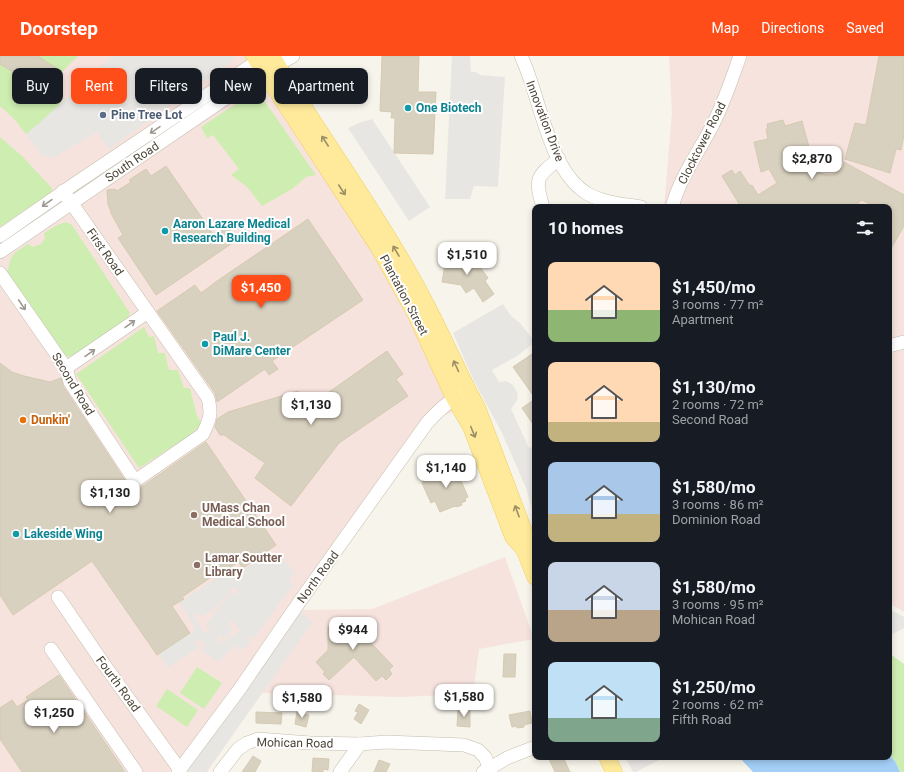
<!DOCTYPE html>
<meta charset="utf-8">
<style>
body{margin:0;font-family:Roboto,sans-serif;background:#242831;color:#f1f3f6;height:100vh;display:flex;flex-direction:column;font-size:15px;white-space:nowrap}
*{box-sizing:border-box;margin:0}
p{font-size:13px;color:#9ea1a6}
.icon{flex:none;width:22px;height:22px;fill:none;stroke:currentColor;stroke-width:2;stroke-linecap:round;stroke-linejoin:round}
.map{position:relative;flex:1;overflow:hidden}
.panel{position:absolute;left:532px;top:148px;width:360px;height:556px;display:flex;flex-direction:column;background:#171b24;border-radius:8px;box-shadow:0 2px 6px #0003}
.panel>*{flex:none}
.top-card{position:absolute;left:12px;top:12px;width:380px;height:36px;display:flex;gap:8px}
.price{position:absolute;translate:-50% -34px;padding:0 9px;border-radius:8px;background:#fff;color:#222;font-size:13px;line-height:26px;filter:drop-shadow(0 1px 2px #0008)}
.price::after{content:'';position:absolute;left:50%;top:24px;width:12px;height:9px;margin-left:-6px;background:inherit;clip-path:polygon(0 0,100% 0,50% 100%)}
.price.selected{background:#ff4d19;color:#fff}
ul{padding:0;list-style:none}
li{display:flex;align-items:center;gap:12px;height:100px;padding:0 16px}
li span{display:grid;place-items:center;flex:none;width:112px;height:80px;border-radius:8px;color:#555}
li>.icon{margin-inline-start:auto}
span .icon{width:48px;height:48px;fill:#fffc;stroke-width:1}
li b{font-size:17px}
h2{display:flex;justify-content:space-between;align-items:center;height:48px;padding:0 16px;font-size:17px}
.pill{padding:0 14px;border-radius:8px;background:#171b24;box-shadow:0 2px 6px #0003;font-size:14px;line-height:36px}
.pill.selected{background:#ff4d19;color:#fff}
header{display:flex;align-items:center;gap:24px;box-sizing:border-box;height:56px;padding:0 20px;background:#ff4d19;color:#fff}
header strong{font-size:19px}
nav{display:flex;gap:22px;margin-inline-start:auto;font-size:14px}
.map>svg:first-child{display:block}
.medical{fill:#f7e3de}
.green{fill:#ceeeb1}
.parking{fill:#e8e6e2;fill-rule:evenodd}
.water{fill:#a3cff7}
.building{fill:#d9d1bf;stroke:#d5cab1}
.lines{fill:none;stroke-linecap:round;stroke-linejoin:round}
.minor-casing{stroke:#c3bdac;stroke-width:14}
.major-casing{stroke:#efcf60;stroke-width:17}
.minor{stroke:#fff;stroke-width:13}
.major{stroke:#ffea9b;stroke-width:16}
.oneway{stroke:#9d9991}
.oneway2{stroke:#9d8f64}
.culture-dot{fill:#0f9aa8;stroke:#fff;stroke-width:1.5}
.service-dot{fill:#5c6f8a;stroke:#fff;stroke-width:1.5}
.food-dot{fill:#e8710a;stroke:#fff;stroke-width:1.5}
.education-dot{fill:#8d6e63;stroke:#fff;stroke-width:1.5}
.labels{text-anchor:middle;dominant-baseline:central;stroke-width:4;stroke-linejoin:round;paint-order:stroke}
.culture-label{font-size:12px;font-weight:bold;fill:#0d838f;stroke:#fff;text-anchor:start}
.service-label{font-size:12px;font-weight:bold;fill:#4e5e75;stroke:#fff;text-anchor:start}
.street-label{font-size:12px;fill:#4c4537;stroke:#fff}
.food-label{font-size:12px;font-weight:bold;fill:#c56008;stroke:#fff;text-anchor:start}
.education-label{font-size:12px;font-weight:bold;fill:#785e54;stroke:#fff;text-anchor:start}
</style>
<header>
<strong>Doorstep</strong>
<nav><a>Map</a><a>Directions</a><a>Saved</a></nav>
</header>
<div class="map">
<svg width="904" height="716" viewBox="0 0 904 716">
<rect width="100%" height="100%" fill="#f7f4eb"/>
<g class="medical">
<polygon points="0,0 248,0 401,238 456,354 435,364 303,554 372,553 505,501 534,583 479,593 473,638 399,641 262,637 207,716 0,716"/>
<polygon points="669,0 904,0 904,556 889,547 889,151 664,151 672,57"/>
</g>
<g class="green">
<polygon points="40,0 78,0 62,16 39,1"/>
<polygon points="0,8 24,23 49,36 62,47 35,71 26,78 14,63 0,50"/>
<polygon points="254,36 259,37 261,40 316,119 306,121 292,133 262,150 247,131 231,119 239,113 213,79 207,82 201,71"/>
<polygon points="0,81 22,100 49,129 52,132 52,136 0,171"/>
<path d="M 66,166 L 72,169 L 130,257 L 128,262 L 72,300 L 64,301 L 5,214 L 8,214 C 11,197 14,197 28,188 L 33,191 L 41,188 L 45,183 L 44,177 L 57,169 Z"/>
<polygon points="144,271 149,281 154,280 158,297 165,297 169,314 178,314 184,332 190,332 197,360 202,368 190,379 139,412 76,318"/>
<polygon points="889,597 904,608 904,716 900,716 895,705 889,699"/>
<polygon points="197,611 222,627 204,653 180,637"/>
<polygon points="167,633 198,654 187,671 156,650"/>
</g>
<g class="parking">
<polygon points="112,0 232,0 235,3 109,93 97,76 53,102 42,99 26,78 35,71"/>
<polygon points="452,0 470,0 471,16 476,16 480,19 505,21 498,131 474,130 470,143 445,143"/>
<polygon points="372,63 430,151 409,165 348,72 359,67"/>
<polygon points="503,248 511,260 520,267 535,286 517,300 492,314 499,326 506,325 513,329 518,338 517,344 511,353 529,392 535,390 535,463 526,432 502,377 474,325 453,277"/>
<path d="M 280,497 L 295,518 L 289,523 L 294,530 L 284,541 L 254,583 L 248,579 L 247,581 L 251,587 L 240,595 L 235,589 L 219,606 L 201,594 L 205,588 L 199,583 L 195,586 L 199,591 L 168,612 L 159,598 L 193,575 L 194,570 L 179,547 L 230,513 L 234,520 L 265,499 L 269,505 ZM 235,531 L 238,534 L 237,538 L 236,539 L 231,535 L 206,569 L 211,574 L 206,576 L 204,576 L 195,561 L 196,557 L 197,557 L 201,561 L 216,552 L 232,532 ZM 231,565 L 241,574 L 223,586 L 220,585 L 217,583 L 218,581 L 220,580 L 225,583 L 233,573 L 228,568 Z"/>
<polygon points="889,553 904,561 904,572 889,580"/>
<polygon points="301,556 313,566 206,716 187,716"/>
<polygon points="625,701 665,701 636,716 633,716"/>
</g>
<polygon class="water" points="889,699 895,705 900,716 753,716 739,701 889,701"/>
<g class="building">
<polygon points="0,0 38,0 62,16 49,36 26,21 24,23 0,8"/>
<polygon points="382,0 419,0 418,36 436,36 433,98 394,97 395,62 391,62 392,56 380,55"/>
<polygon points="879,0 904,0 904,79 901,94 896,93 890,117 845,103 855,67 866,69"/>
<polygon points="783,64 785,70 802,65 811,98 816,111 820,117 826,119 833,119 843,111 844,106 904,139 904,170 889,196 889,151 876,151 862,144 853,151 799,151 792,148 787,151 741,151 722,120 732,114 735,119 740,115 750,130 752,129 758,139 777,127 769,113 761,116 754,86 768,83 766,73 768,73 767,68"/>
<polygon points="166,110 213,178 226,169 237,184 156,239 118,182 123,179 112,159 108,148 107,134 115,133 117,135 131,126 129,124 146,113 151,120"/>
<polygon points="308,163 363,244 272,305 278,313 269,319 265,313 217,346 215,337 157,255 195,229 201,237 217,225"/>
<polygon points="457,196 456,204 465,205 472,200 488,222 485,225 494,238 483,246 474,232 466,237 461,229 442,226 446,203"/>
<polygon points="387,295 403,318 396,323 408,340 339,387 291,450 255,422 265,407 224,379 220,379 215,371 217,363 228,356 298,335 308,351"/>
<polygon points="535,296 535,342 513,311"/>
<polygon points="0,307 12,316 24,320 50,326 61,322 63,330 128,429 132,432 140,432 206,386 276,489 243,512 238,506 228,513 226,511 182,541 184,543 172,550 190,577 157,599 92,505 13,559 0,539"/>
<polygon points="535,343 535,371 522,352"/>
<polygon points="454,408 468,441 465,442 466,445 461,447 462,449 456,451 455,450 440,456 435,445 431,447 422,427 423,424 434,420 433,417"/>
<polygon points="339,566 366,566 366,572 371,572 371,587 393,610 389,614 392,618 386,624 382,620 376,625 354,601 329,624 323,618 325,616 316,606 328,594 328,571 339,569"/>
<polygon points="504,598 516,598 515,621 503,621"/>
<polygon points="59,619 125,716 22,716 0,683 0,652 12,644 17,651 28,644 26,641"/>
<polygon points="306,644 314,645 314,653 305,653"/>
<polygon points="359,648 369,654 361,668 354,663 358,656 355,655"/>
<polygon points="458,654 470,654 470,671 457,670"/>
<polygon points="530,655 532,667 524,669 524,671 517,672 517,670 512,671 509,659"/>
<polygon points="256,656 282,657 281,668 256,667"/>
<polygon points="297,656 309,659 306,671 295,668"/>
<polygon points="253,700 261,705 255,716 242,716"/>
<polygon points="548,701 563,701 570,716 555,716"/>
<polygon points="313,702 329,703 328,714 323,713 323,716 312,716"/>
<polygon points="379,704 390,708 386,716 374,716"/>
</g>
<g class="lines">
<defs>
<g id="minor">
<path d="M 521,0 C 540,39 548,115 588,138 C 604,147 624,148 641,151"/>
<path d="M 543,151 C 535,124 535,121 559,103"/>
<path d="M 672,151 C 680,122 696,100 710,74 C 723,50 731,25 740,0"/>
<polyline points="0,180 73,129 265,0"/>
<polyline points="0,196 264,16 293,0"/>
<path d="M 0,217 L 66,312 L 70,326 L 135,425 L 203,378 C 210,362 212,359 208,342 L 63,135"/>
<polyline points="889,290 904,286"/>
<polyline points="66,312 148,256"/>
<polyline points="58,541 103,607 180,714"/>
<polyline points="51,593 136,716"/>
<path d="M 178,716 L 239,634 L 300,545 L 427,367 C 438,355 448,345 462,338"/>
<polyline points="220,716 238,693 247,687 258,683 310,687 360,688 386,686 464,689 478,694 485,701 491,716"/>
<polyline points="340,716 360,688"/>
<polyline points="483,716 507,702 535,691"/>
</g>
<g id="major">
<polyline points="254,0 379,192 415,257 454,342 471,371 513,481 524,493"/>
<path d="M 272,0 C 314,71 364,138 405,210 C 422,239 437,269 451,299 C 460,317 467,334 477,351 L 524,475 L 524,493 L 535,521"/>
<polyline points="607,701 614,716"/>
</g>
</defs>
<use href="#minor" class="minor-casing"/>
<use href="#major" class="major-casing"/>
<use href="#minor" class="minor"/>
<use href="#major" class="major"/>
</g>
<defs><path id="oneway-shaft" d="M-6 0H5M1.5-3L5.5 0L1.5 3" fill="none" stroke-width="1.6" stroke-linecap="round" stroke-linejoin="round"/></defs>
<g class="oneway">
<use href="#oneway-shaft" transform="translate(155 74) rotate(146)"/>
<use href="#oneway-shaft" transform="translate(47 147) rotate(145)"/>
<use href="#oneway-shaft" transform="translate(22 249) rotate(56)"/>
<use href="#oneway-shaft" transform="translate(130 268) rotate(-35)"/>
<use href="#oneway-shaft" transform="translate(90 297) rotate(-35)"/>
</g>
<g class="oneway2">
<use href="#oneway-shaft" transform="translate(325 85) rotate(-123)"/>
<use href="#oneway-shaft" transform="translate(342 134) rotate(57)"/>
<use href="#oneway-shaft" transform="translate(396 195) rotate(-121)"/>
<use href="#oneway-shaft" transform="translate(456 310) rotate(-115)"/>
<use href="#oneway-shaft" transform="translate(473 376) rotate(68)"/>
<use href="#oneway-shaft" transform="translate(517 455) rotate(-110)"/>
</g>
<g class="culture-dot">
<circle cx="408" cy="52" r="4"/>
<circle cx="165" cy="175" r="4"/>
<circle cx="205" cy="288" r="4"/>
<circle cx="16" cy="478" r="4"/>
</g>
<circle class="service-dot" cx="103" cy="59" r="4"/>
<circle class="food-dot" cx="23" cy="364" r="4"/>
<g class="education-dot">
<circle cx="194" cy="459" r="4"/>
<circle cx="197" cy="509" r="4"/>
</g>
<g class="labels">
<g class="culture-label">
<text x="416" y="52">One Biotech</text>
<text x="173" y="168">Aaron Lazare Medical<tspan x="173" dy="14">Research Building</tspan></text>
<text x="213" y="281">Paul J.<tspan x="213" dy="14">DiMare Center</tspan></text>
<text x="24" y="478">Lakeside Wing</text>
</g>
<g class="service-label">
<text x="111" y="59">Pine Tree Lot</text>
</g>
<g class="street-label">
<text transform="translate(545 65) rotate(69)">Innovation Drive</text>
<text transform="translate(702 87) rotate(-63)">Clocktower Road</text>
<text transform="translate(132 106) rotate(-34)">South Road</text>
<text transform="translate(105 196) rotate(55)">First Road</text>
<text transform="translate(404 239) rotate(62)">Plantation Street</text>
<text transform="translate(73 328) rotate(59)">Second Road</text>
<text transform="translate(318 521) rotate(-54)">North Road</text>
<text transform="translate(118 628) rotate(54)">Fourth Road</text>
<text transform="translate(295 687) rotate(1)">Mohican Road</text>
</g>
<g class="food-label">
<text x="31" y="364">Dunkin'</text>
</g>
<g class="education-label">
<text x="202" y="452">UMass Chan<tspan x="202" dy="14">Medical School</tspan></text>
<text x="205" y="502">Lamar Soutter<tspan x="205" dy="14">Library</tspan></text>
</g>
</g>
</svg>
<b class="price" style="left:812px;top:124px">$2,870</b>
<b class="price" style="left:467px;top:220px">$1,510</b>
<b class="price selected" style="left:261px;top:253px">$1,450</b>
<b class="price" style="left:311px;top:370px">$1,130</b>
<b class="price" style="left:446px;top:433px">$1,140</b>
<b class="price" style="left:110px;top:458px">$1,130</b>
<b class="price" style="left:353px;top:595px">$944</b>
<b class="price" style="left:464px;top:662px">$1,580</b>
<b class="price" style="left:302px;top:663px">$1,580</b>
<b class="price" style="left:54px;top:678px">$1,250</b>
<div class="top-card">
<a class="pill">Buy</a>
<a class="pill selected">Rent</a>
<a class="pill">Filters</a>
<a class="pill">New</a>
<a class="pill">Apartment</a>
</div>
<section class="panel">
<h2>10 homes<svg class="icon" aria-label="filters" viewBox="0 0 24 24"><path d="M4 7h16M4 17h16"/><circle cx="9" cy="7" r="2"/><circle cx="15" cy="17" r="2"/></svg></h2>
<ul>
<li><span style="background:linear-gradient(#ffd9b3 60%,#8fb573 0)"><svg class="icon" aria-label="home" viewBox="0 0 24 24"><path d="M3 11l9-7 9 7M6 9v11h12V9"/></svg></span><div><b>$1,450/mo</b><p>3 rooms · 77 m²</p><p>Apartment</p></div></li>
<li><span style="background:linear-gradient(#ffd9b3 75%,#c2b280 0)"><svg class="icon" aria-label="home" viewBox="0 0 24 24"><path d="M3 11l9-7 9 7M6 9v11h12V9"/></svg></span><div><b>$1,130/mo</b><p>2 rooms · 72 m²</p><p>Second Road</p></div></li>
<li><span style="background:linear-gradient(#a9c7e8 65%,#c2b280 0)"><svg class="icon" aria-label="home" viewBox="0 0 24 24"><path d="M3 11l9-7 9 7M6 9v11h12V9"/></svg></span><div><b>$1,580/mo</b><p>3 rooms · 86 m²</p><p>Dominion Road</p></div></li>
<li><span style="background:linear-gradient(#c9d6e8 60%,#b9a48a 0)"><svg class="icon" aria-label="home" viewBox="0 0 24 24"><path d="M3 11l9-7 9 7M6 9v11h12V9"/></svg></span><div><b>$1,580/mo</b><p>3 rooms · 95 m²</p><p>Mohican Road</p></div></li>
<li><span style="background:linear-gradient(#bfe0f5 70%,#7fa58c 0)"><svg class="icon" aria-label="home" viewBox="0 0 24 24"><path d="M3 11l9-7 9 7M6 9v11h12V9"/></svg></span><div><b>$1,250/mo</b><p>2 rooms · 62 m²</p><p>Fifth Road</p></div></li>
</ul>
</section>
</div>
